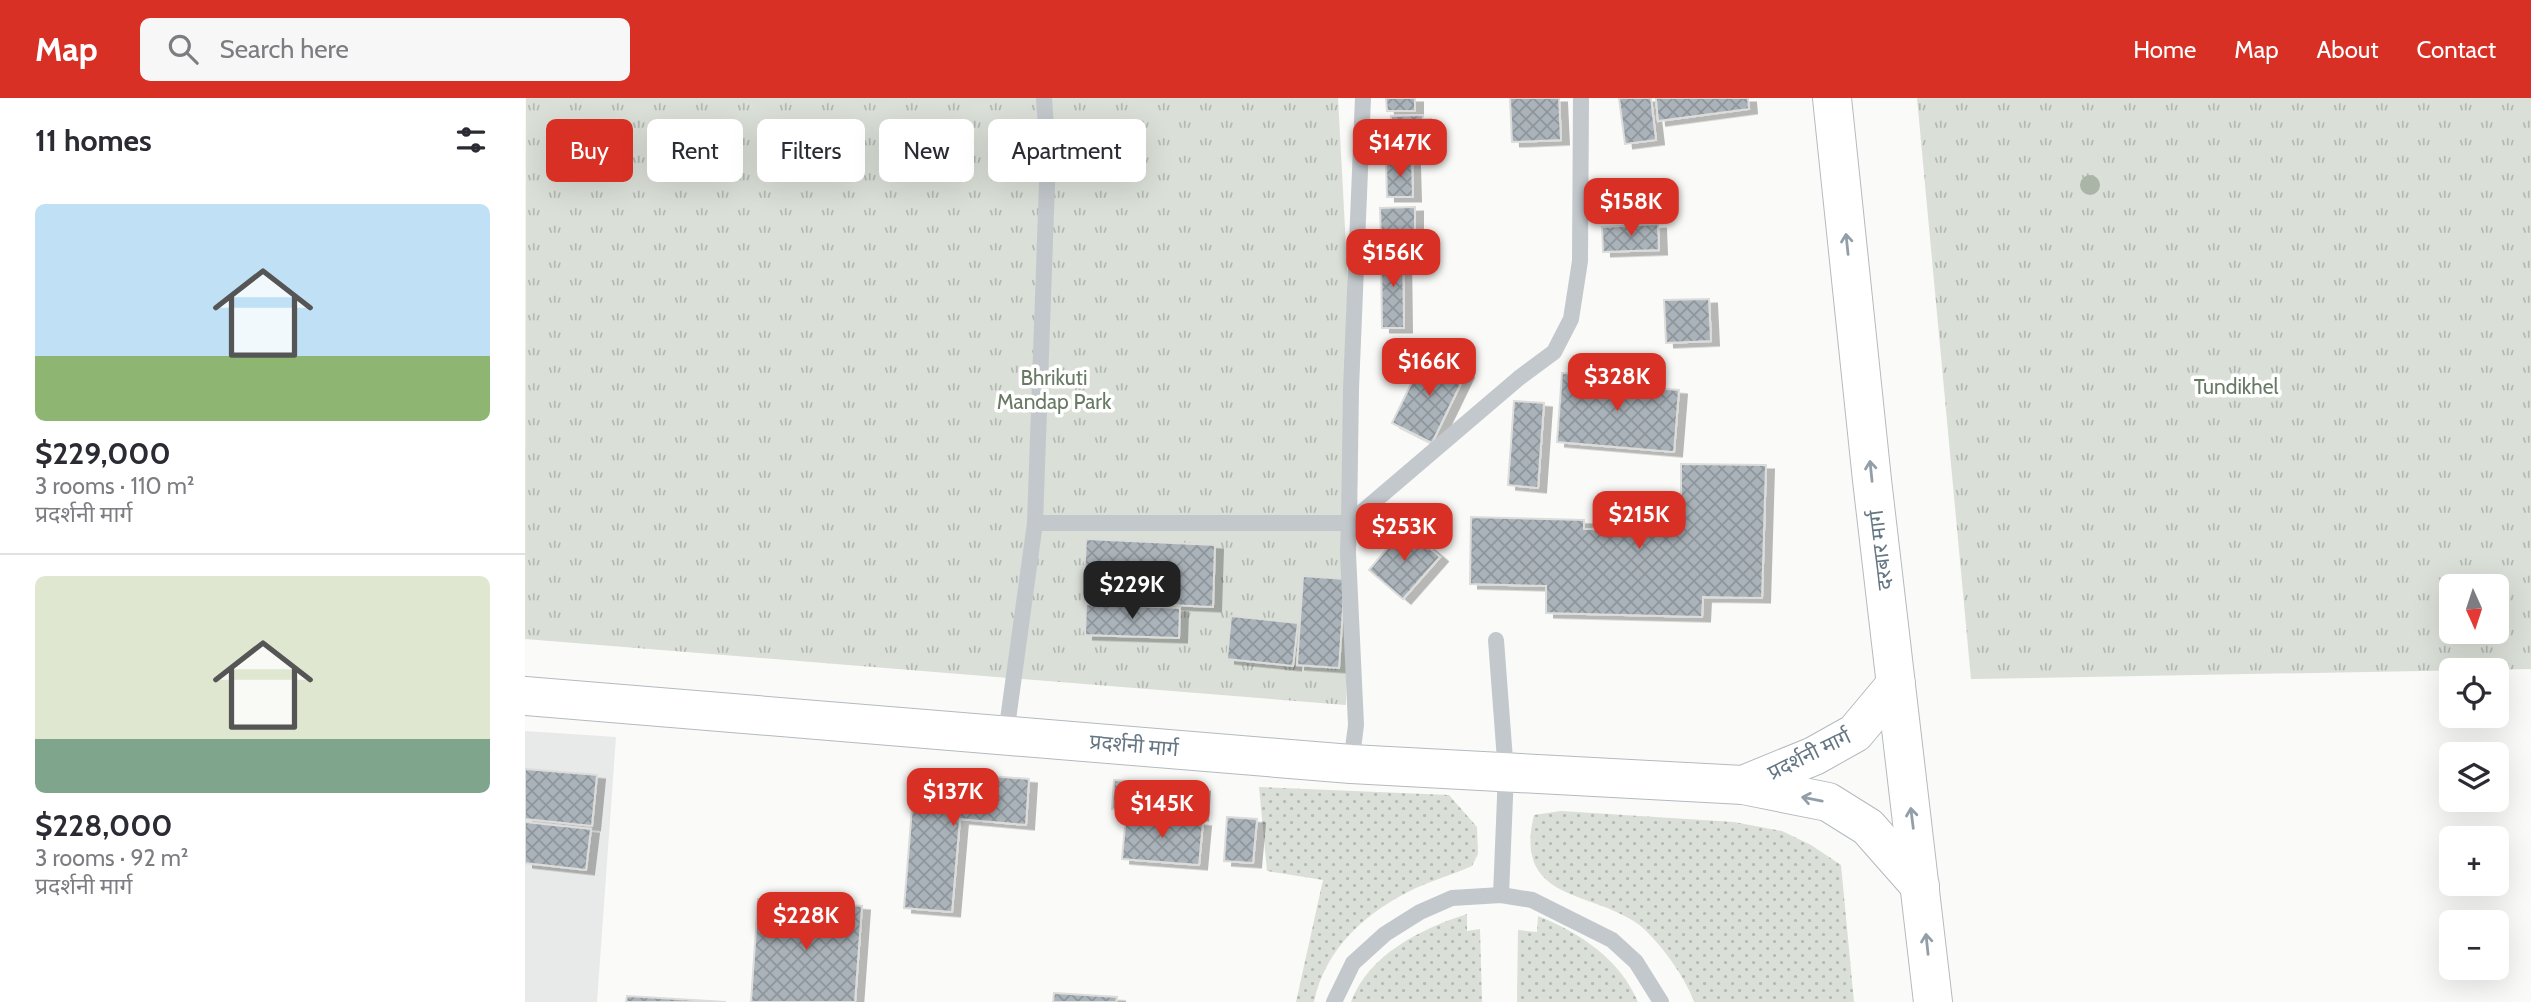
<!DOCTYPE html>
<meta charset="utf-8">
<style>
body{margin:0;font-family:Cabin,"Noto Sans Devanagari",sans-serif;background:#f7f7f7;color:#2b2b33;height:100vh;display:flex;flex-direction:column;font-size:26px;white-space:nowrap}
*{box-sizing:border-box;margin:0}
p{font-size:23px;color:#7c7c81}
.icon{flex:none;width:38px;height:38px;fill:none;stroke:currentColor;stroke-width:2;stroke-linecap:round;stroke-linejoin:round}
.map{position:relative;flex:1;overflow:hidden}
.details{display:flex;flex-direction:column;background:#fff;width:525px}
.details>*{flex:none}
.hud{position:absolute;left:21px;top:21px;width:665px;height:63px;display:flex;gap:14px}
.needle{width:46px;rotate:177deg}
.buttons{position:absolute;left:1914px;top:476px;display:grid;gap:14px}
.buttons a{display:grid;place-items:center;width:70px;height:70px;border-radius:10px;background:#fff;box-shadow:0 7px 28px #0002;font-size:35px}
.price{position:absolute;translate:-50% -60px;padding:0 16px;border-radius:14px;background:#d93025;color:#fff;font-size:23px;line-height:46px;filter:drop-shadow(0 2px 4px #0008)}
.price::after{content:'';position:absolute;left:50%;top:42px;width:21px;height:16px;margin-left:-10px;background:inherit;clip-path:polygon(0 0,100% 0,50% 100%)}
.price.on{background:#222;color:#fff}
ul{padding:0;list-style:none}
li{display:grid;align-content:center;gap:14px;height:371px;padding:0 35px}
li+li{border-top:2px solid #e1e1e2}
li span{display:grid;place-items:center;height:217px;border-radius:10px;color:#555}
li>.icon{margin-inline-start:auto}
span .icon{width:126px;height:126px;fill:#fffc;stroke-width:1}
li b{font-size:30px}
h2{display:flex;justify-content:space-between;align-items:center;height:84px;padding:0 35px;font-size:30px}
.tag{padding:0 24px;border-radius:10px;background:#fff;box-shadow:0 7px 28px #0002;font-size:24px;line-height:63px}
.tag.on{background:#d93025;color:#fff}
header{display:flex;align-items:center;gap:42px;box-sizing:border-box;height:98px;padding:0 35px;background:#d93025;color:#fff}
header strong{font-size:33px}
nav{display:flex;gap:38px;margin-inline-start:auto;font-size:24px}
.search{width:490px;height:63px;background:#f7f7f7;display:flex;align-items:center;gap:18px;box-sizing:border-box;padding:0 24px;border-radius:10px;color:#7c7c81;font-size:26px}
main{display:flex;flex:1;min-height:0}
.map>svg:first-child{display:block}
.built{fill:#e8e9e9}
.grass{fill:url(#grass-dots)}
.park{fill:url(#park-tufts);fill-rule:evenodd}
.building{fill:url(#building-cross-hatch);stroke:#dcdcda;stroke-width:2;filter:url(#shadow)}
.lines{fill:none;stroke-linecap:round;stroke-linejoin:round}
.secondary-casing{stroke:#b3babf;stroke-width:40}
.primary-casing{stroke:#b5babe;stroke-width:40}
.lane{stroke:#c3c8cc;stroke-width:16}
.secondary{stroke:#fff;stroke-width:38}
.primary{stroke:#fff;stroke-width:38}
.tree{fill:#aab4a7}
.oneway{stroke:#939fa8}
.labels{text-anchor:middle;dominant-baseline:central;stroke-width:7;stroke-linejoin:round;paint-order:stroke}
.park-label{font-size:21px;fill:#687a64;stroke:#fff}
.street-label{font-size:21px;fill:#657683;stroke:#fff}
</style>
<header>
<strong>Map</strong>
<div class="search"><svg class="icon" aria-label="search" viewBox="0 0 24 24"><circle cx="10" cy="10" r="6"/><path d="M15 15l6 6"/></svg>Search here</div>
<nav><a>Home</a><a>Map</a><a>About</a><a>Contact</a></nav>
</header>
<main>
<section class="details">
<h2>11 homes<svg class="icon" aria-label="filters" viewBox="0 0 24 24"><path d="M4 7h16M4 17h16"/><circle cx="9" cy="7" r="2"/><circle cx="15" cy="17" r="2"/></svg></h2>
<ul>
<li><span style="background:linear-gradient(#bfe0f5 70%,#8fb573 0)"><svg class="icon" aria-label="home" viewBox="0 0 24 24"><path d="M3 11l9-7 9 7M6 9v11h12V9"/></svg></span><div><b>$229,000</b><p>3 rooms · 110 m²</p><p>प्रदर्शनी मार्ग</p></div></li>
<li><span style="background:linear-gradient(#dfe7d0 75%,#7fa58c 0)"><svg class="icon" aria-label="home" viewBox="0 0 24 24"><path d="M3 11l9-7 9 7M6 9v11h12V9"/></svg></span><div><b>$228,000</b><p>3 rooms · 92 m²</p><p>प्रदर्शनी मार्ग</p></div></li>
</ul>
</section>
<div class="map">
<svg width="2006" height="904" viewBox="0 0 2006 904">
<defs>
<pattern id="grass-dots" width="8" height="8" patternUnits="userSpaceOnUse" patternTransform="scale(1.75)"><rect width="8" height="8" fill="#dadfd7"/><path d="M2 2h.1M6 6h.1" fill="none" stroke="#b4b9b4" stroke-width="1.8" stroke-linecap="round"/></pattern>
<pattern id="park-tufts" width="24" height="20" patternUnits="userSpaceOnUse" patternTransform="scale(1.75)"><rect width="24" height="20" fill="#dadfd7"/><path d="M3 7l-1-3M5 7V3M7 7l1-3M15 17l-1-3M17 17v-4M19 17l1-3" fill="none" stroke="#b4b9b4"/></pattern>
<pattern id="building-cross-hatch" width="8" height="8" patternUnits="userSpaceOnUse" patternTransform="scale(1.75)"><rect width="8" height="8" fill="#aab3b9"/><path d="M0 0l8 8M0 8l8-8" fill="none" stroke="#8e969c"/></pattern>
<filter id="shadow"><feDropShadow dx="8" dy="4.5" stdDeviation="0" flood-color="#0004"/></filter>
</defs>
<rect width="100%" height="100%" fill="#fafaf8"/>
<polygon class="built" points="0,633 91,639 72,904 0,904"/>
<g class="grass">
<path d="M 734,689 L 924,697 L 952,729 L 953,756 L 947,768 C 929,776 909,782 891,790 C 842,813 800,850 789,904 L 771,904 L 798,782 L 742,773 Z"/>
<path d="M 1036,713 L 1209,724 L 1257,733 L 1286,747 L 1316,767 L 1329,904 L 1169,904 C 1161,880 1133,841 1113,826 C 1066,792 988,804 1009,717 Z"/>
<path d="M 942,816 L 942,833 L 955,831 L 957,904 L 826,904 C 844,856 896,831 942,816 Z"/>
<path d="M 1013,818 C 1055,835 1095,861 1113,904 L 992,904 L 993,832 L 1012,834 Z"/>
</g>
<g class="park">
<polygon points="1,0 813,0 823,186 821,607 0,541"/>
<path d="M 1392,0 L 2006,0 L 2006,571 L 1446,581 ZM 1927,488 L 1972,488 L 1972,534 L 1927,534 Z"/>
</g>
<g class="building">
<polygon points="861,0 890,0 890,13 862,13"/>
<polygon points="985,0 1034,0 1036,42 987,44"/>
<polygon points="1094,0 1126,0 1131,42 1100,46"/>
<polygon points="1131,0 1223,0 1224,11 1133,23"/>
<polygon points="898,17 898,59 866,59 866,18"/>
<polygon points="887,63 888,99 862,99 861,64"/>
<polygon points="890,109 890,141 856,141 855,110"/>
<polygon points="1133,126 1134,152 1078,154 1077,129"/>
<polygon points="878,152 879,230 857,230 856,153"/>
<polygon points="1184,201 1186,243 1141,245 1139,202"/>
<polygon points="901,255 941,275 907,345 867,325"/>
<polygon points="1037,275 1127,282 1126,290 1154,292 1149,354 1032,344"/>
<polygon points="989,303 1019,305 1013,390 983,387"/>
<polygon points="1156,366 1241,367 1237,500 1178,499 1177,519 1021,515 1021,488 945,486 946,419 1059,422 1059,431 1129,433 1130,396 1156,396"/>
<polygon points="880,429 915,459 878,501 844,472"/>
<polygon points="561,441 690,447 688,509 558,503"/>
<polygon points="778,478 820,481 814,570 772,567"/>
<polygon points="561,506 655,510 654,540 560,537"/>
<polygon points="706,518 773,525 768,568 702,561"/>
<polygon points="0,671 72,677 67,728 0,721"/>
<polygon points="390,672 504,681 501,727 435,721 427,814 379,810"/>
<polygon points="589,682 677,689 675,718 587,711"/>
<polygon points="601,717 678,724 674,767 597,761"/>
<polygon points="702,719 732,721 728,765 699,763"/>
<polygon points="0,724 66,731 61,772 0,765"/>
<polygon points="233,801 337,808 330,904 226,904"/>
<polygon points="529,895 592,899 591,904 528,904"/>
<polygon points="102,898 201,904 101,904"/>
</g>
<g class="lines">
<defs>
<g id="secondary">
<polyline points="0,598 826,666 1218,687 1303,704 1343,729 1395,788"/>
<polyline points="1218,687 1289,658 1330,635 1371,586"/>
</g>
<polyline id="primary" points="1307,0 1347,382 1408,904"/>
</defs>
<use href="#secondary" class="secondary-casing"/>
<use href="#primary" class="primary-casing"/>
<g class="lane">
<polyline points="510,425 824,425 826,291 838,0"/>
<polyline points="971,542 981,675 976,797"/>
<polyline points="481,636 510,425 523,58 519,0"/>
<polyline points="826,666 831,627 823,455 824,425 994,280 1029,254 1046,221 1055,163 1056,0"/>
<polyline points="809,904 828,865 860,836 895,814 927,800 976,797 1007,802 1087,842 1111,864 1136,904"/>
</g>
<use href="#secondary" class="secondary"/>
<use href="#primary" class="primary"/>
</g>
<circle class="tree" cx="1565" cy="87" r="10"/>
<defs><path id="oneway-shaft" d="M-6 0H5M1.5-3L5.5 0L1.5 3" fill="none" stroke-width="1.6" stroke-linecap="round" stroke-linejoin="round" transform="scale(1.75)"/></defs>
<g class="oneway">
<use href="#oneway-shaft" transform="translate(1322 146) rotate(-96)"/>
<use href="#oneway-shaft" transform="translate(1346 373) rotate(-96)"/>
<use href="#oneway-shaft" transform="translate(1287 701) rotate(-169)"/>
<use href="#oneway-shaft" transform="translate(1387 720) rotate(-97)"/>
<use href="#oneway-shaft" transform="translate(1402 846) rotate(-96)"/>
</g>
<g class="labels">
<g class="park-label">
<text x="529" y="279">Bhrikuti<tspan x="529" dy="24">Mandap Park</tspan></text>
<text x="1711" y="288">Tundikhel</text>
</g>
<g class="street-label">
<text transform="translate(1355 452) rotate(-97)">दरबार मार्ग</text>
<text transform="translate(609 647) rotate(5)">प्रदर्शनी मार्ग</text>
<text transform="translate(1284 656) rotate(-26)">प्रदर्शनी मार्ग</text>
</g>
</g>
</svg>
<div class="buttons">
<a><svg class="needle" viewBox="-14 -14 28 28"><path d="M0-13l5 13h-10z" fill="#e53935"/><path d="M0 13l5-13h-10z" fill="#7c7c81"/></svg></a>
<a><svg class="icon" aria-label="locate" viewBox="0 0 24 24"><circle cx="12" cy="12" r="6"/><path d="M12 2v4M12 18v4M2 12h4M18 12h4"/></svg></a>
<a><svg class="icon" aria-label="layers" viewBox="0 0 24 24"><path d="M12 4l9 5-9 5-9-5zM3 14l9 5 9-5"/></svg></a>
<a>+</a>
<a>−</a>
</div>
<b class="price" style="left:875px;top:81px">$147K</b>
<b class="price" style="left:1106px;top:140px">$158K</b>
<b class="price" style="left:868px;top:191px">$156K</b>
<b class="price" style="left:904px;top:300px">$166K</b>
<b class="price" style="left:1092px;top:315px">$328K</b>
<b class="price" style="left:1114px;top:453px">$215K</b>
<b class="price" style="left:879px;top:465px">$253K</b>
<b class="price on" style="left:607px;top:523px">$229K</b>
<b class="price" style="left:428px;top:730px">$137K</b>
<b class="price" style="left:637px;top:742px">$145K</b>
<b class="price" style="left:281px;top:854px">$228K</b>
<div class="hud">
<a class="tag on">Buy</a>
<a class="tag">Rent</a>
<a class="tag">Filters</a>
<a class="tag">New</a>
<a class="tag">Apartment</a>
</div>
</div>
</main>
